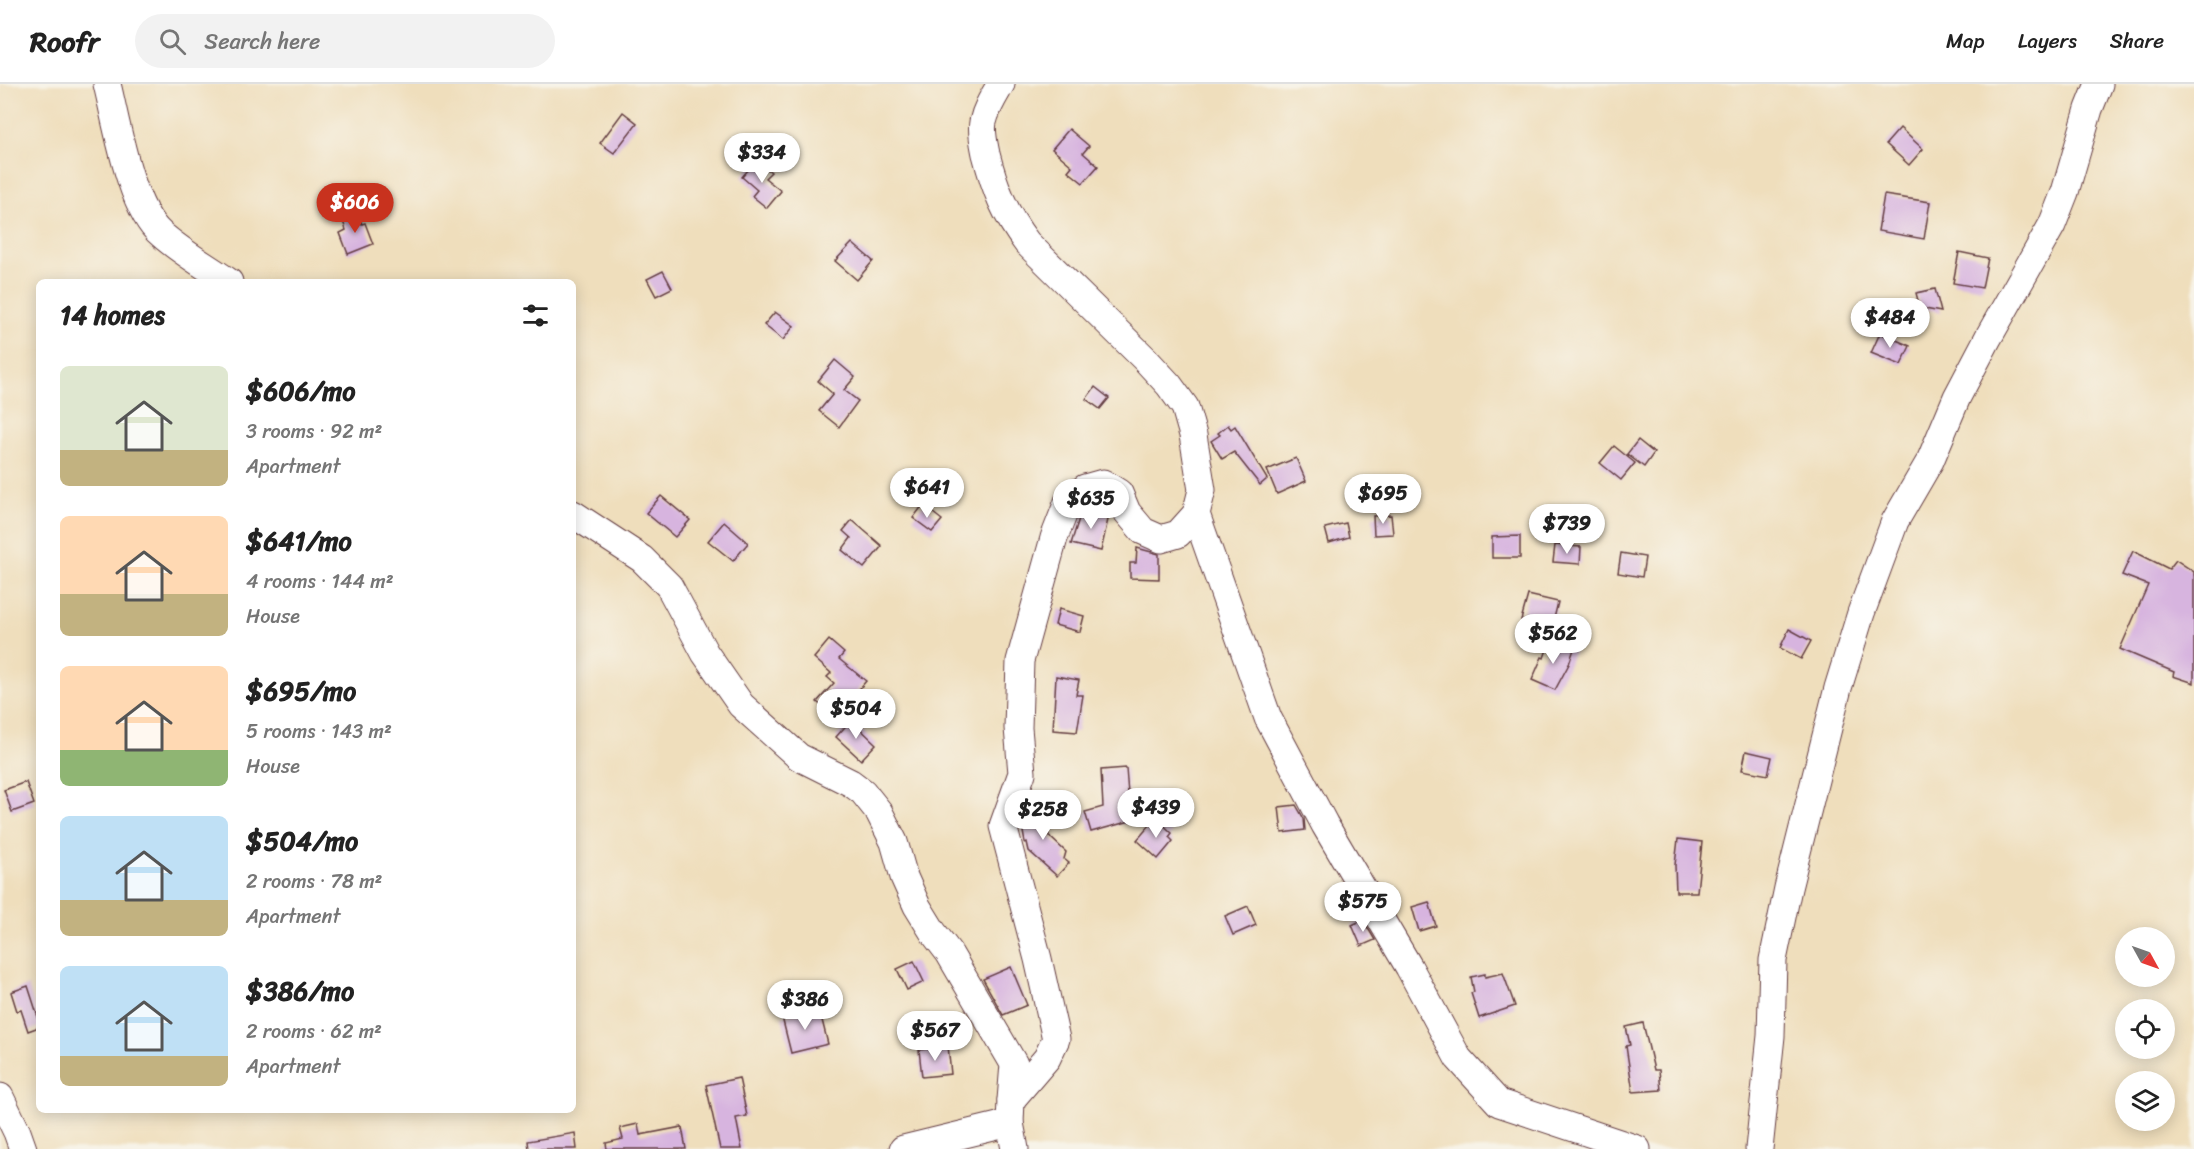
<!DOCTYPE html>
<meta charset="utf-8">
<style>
body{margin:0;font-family:Sriracha,sans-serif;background:#f2f2f2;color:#222;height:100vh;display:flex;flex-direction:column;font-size:22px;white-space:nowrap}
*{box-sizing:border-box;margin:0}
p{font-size:20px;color:#767676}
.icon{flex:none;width:33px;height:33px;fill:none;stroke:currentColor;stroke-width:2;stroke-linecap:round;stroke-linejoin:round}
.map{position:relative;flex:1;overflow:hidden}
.drawer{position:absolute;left:36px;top:195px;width:540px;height:834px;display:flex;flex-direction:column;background:#fff;border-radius:9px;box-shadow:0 3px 15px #0003}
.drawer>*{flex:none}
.needle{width:39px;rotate:130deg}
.buttons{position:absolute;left:2115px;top:843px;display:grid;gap:12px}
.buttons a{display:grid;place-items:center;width:60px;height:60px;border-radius:50%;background:#fff;box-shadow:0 3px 15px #0003;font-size:30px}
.price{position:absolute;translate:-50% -51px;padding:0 14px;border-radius:21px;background:#fff;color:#222;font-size:20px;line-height:39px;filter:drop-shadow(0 2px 3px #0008)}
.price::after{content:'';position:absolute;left:50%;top:36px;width:18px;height:14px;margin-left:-9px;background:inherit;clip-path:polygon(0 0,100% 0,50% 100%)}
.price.active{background:#c8321e;color:#fff}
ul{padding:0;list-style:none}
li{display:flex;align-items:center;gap:18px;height:150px;padding:0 24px}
li span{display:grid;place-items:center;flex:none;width:168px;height:120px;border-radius:9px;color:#555}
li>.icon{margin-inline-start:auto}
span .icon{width:72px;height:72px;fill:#fffc;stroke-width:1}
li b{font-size:26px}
h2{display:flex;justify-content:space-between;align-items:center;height:72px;padding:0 24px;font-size:26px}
header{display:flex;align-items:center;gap:36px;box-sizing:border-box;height:84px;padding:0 30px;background:#fff;border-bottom:2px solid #e0e0e0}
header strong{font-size:28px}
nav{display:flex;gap:33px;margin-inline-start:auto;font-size:21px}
.search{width:420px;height:54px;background:#f2f2f2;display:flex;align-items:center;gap:15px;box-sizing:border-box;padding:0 21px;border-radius:33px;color:#767676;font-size:22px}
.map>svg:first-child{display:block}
.building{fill:#d7b4df}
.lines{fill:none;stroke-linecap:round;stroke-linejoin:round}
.minor-casing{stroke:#633c41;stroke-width:29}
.minor{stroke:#fff;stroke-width:27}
</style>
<header>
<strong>Roofr</strong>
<div class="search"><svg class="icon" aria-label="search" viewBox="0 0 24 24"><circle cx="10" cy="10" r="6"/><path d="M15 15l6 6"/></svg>Search here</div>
<nav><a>Map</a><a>Layers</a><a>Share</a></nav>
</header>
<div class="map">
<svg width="2194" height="1065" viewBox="0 0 2194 1065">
<rect width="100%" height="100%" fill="#f7f3e8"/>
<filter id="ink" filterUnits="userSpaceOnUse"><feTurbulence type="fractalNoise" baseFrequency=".0167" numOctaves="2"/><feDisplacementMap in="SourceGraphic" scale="12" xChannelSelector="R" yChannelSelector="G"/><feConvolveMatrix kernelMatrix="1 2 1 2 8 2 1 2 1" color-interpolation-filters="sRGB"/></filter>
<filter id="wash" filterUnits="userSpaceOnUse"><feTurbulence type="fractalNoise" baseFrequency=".008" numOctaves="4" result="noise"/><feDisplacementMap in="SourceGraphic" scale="24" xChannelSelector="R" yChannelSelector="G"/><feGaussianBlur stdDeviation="1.35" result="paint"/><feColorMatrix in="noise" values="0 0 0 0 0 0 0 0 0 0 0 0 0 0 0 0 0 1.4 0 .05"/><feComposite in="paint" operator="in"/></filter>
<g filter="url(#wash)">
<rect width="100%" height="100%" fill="#efdebc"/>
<g id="blocks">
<g class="building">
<polygon points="623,28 637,39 614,69 600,59"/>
<polygon points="1900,44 1923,65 1909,81 1886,60"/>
<polygon points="1069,45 1089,62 1083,69 1098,82 1083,99 1068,87 1072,82 1052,65"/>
<polygon points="757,76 771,88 765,94 781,107 767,124 752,112 757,106 742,93"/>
<polygon points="1884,111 1930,118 1924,155 1878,147"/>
<polygon points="357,128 362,140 365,139 373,160 348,170 340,149 346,146 342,134"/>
<polygon points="852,159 873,177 857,196 835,177"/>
<polygon points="1959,168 1988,174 1982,204 1953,199"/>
<polygon points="663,187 672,204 656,212 647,195"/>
<polygon points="1935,205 1941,228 1920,224 1916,209"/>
<polygon points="775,228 794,242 783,256 764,241"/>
<polygon points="1880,249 1910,262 1901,281 1871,269"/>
<polygon points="835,276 855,293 844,306 858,317 839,343 819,327 833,310 818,297"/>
<polygon points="1095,303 1109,314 1100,325 1086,315"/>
<polygon points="1228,341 1231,345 1235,342 1267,395 1260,401 1234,368 1222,375 1211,357 1220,351 1218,349"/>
<polygon points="1638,356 1654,369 1644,383 1627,370"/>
<polygon points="1614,362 1635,379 1621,396 1600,379"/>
<polygon points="1296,374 1306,397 1277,410 1267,386"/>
<polygon points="661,412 690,436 675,453 646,429"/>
<polygon points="923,421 942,436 932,448 913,434"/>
<polygon points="1085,424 1109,431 1101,467 1071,460 1081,428"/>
<polygon points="1391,431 1393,450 1374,451 1373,432"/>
<polygon points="852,436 882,462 864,484 842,466 851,454 843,447"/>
<polygon points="724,438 748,459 733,477 708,457"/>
<polygon points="1346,439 1349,453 1329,459 1325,444"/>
<polygon points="1520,452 1520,474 1492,474 1492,453"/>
<polygon points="1555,461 1581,463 1580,480 1553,478"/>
<polygon points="1137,464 1159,470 1159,495 1130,494 1130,479 1136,479"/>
<polygon points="2133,467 2169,485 2176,476 2194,488 2194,599 2173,592 2174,588 2120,565 2148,501 2122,491"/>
<polygon points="1621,469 1645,473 1642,493 1618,489"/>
<polygon points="1528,511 1558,518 1552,543 1521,536"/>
<polygon points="1059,525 1084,532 1080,548 1055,541"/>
<polygon points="1789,545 1811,557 1801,575 1780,564"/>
<polygon points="829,556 844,569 839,575 866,597 849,617 852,619 837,635 817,618 834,599 827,593 831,589 814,574"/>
<polygon points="1550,557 1574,565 1569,580 1555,606 1532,596 1542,573 1544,574"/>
<polygon points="1056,592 1079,596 1076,611 1083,611 1077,648 1053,646"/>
<polygon points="851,636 876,660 861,676 836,653"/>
<polygon points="1746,667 1772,673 1768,691 1742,686"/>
<polygon points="1126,684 1129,723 1153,714 1159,729 1091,748 1085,728 1103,723 1101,686"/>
<polygon points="26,698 34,720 12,728 4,706"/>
<polygon points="1296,721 1304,735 1305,746 1282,749 1279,723"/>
<polygon points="1043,723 1049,752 1066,768 1064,775 1069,779 1057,792 1029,767 1027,758 1025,759 1022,742 1024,742 1022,734 1025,727"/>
<polygon points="1156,734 1172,749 1169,753 1173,757 1158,775 1137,756"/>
<polygon points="1678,755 1702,758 1697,808 1676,808 1675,781"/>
<polygon points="1429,818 1436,842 1419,847 1412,823"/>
<polygon points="1248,822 1256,841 1233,851 1225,832"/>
<polygon points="1363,836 1375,856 1361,862 1352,841"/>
<polygon points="914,877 924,898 907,906 897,885"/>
<polygon points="1011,883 1027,921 1003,931 983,895"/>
<polygon points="1503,889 1515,922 1479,934 1471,909 1474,908 1471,893 1485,890 1485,893"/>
<polygon points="28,902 39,936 39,943 28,947 21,926 17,927 11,908"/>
<polygon points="819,924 828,960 791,969 782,933"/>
<polygon points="1643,939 1654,986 1659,986 1661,1006 1633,1008 1626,962 1630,961 1626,943"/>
<polygon points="948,962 951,990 922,993 919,966"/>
<polygon points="739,994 747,1032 736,1034 742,1065 720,1065 706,1001"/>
<polygon points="638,1040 640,1051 682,1043 686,1065 607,1065 606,1059 623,1055 620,1044"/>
<polygon points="575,1049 577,1065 529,1065 528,1057"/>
</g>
</g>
</g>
<g filter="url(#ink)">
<use href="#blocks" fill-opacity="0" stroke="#633c41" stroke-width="1.5"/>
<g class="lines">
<defs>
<g id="minor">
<path d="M 107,0 C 117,40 130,124 161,150 C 181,168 206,182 229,198"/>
<path d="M 1001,0 C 994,12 986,24 983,38 C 981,48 984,60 986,70 C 995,105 1005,130 1027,159 L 1145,275 L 1169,301 L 1185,323 L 1193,351 L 1202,406 L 1196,430 L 1178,450 L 1161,455 L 1143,447 L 1127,428 L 1119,409 L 1103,399 L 1085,404 L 1068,418 L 1054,454 L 1020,577 L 1018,644 L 1022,689 L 1003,742 L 1038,875 L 1056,955 L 1047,974 L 1011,1016 L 1010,1039 L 1015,1065"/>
<polyline points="573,430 642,475 669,502 705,569 741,621 799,673 851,699 863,708 879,728 894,758 904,793 917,822 933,848 949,869 1014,980 1011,1016"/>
<polyline points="1196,430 1268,634 1325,741 1409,883 1458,974 1499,1019 1637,1065"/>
<polyline points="0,1013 17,1048 23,1065"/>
<polyline points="903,1065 1010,1039"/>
<polyline points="1759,1065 1771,952 1773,876 1788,804 1838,604 1861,529 1895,437 1930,377 1957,313 1988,254 2052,141 2065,108 2089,25 2099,0"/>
</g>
</defs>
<use href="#minor" class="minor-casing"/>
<use href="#minor" class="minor"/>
</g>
</g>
</svg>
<div class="buttons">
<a><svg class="needle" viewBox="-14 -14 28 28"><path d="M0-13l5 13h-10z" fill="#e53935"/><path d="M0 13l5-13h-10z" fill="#767676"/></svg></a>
<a><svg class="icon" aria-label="locate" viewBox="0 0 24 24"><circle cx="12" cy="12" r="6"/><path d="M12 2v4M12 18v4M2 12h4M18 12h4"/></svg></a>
<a><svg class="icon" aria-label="layers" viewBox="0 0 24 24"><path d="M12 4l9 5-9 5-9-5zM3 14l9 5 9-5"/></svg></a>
</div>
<b class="price" style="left:762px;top:100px">$334</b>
<b class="price active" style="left:355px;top:150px">$606</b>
<b class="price" style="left:1890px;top:265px">$484</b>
<b class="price" style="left:927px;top:435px">$641</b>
<b class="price" style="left:1383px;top:441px">$695</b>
<b class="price" style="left:1091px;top:446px">$635</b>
<b class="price" style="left:1567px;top:471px">$739</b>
<b class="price" style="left:1553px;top:581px">$562</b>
<b class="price" style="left:856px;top:656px">$504</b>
<b class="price" style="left:1156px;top:755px">$439</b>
<b class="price" style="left:1043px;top:757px">$258</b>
<b class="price" style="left:1363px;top:849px">$575</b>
<b class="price" style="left:805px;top:947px">$386</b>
<b class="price" style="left:935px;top:978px">$567</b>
<section class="drawer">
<h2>14 homes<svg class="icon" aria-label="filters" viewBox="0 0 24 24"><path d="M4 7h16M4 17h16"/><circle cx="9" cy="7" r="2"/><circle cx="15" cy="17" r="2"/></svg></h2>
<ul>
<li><span style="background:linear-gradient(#dfe7d0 70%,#c2b280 0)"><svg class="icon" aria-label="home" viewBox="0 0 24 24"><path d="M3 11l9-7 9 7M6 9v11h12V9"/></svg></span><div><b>$606/mo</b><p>3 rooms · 92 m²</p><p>Apartment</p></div></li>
<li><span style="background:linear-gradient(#ffd9b3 65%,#c2b280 0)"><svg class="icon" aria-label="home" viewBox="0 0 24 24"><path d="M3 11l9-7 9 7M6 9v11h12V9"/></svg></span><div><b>$641/mo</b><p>4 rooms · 144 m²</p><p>House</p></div></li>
<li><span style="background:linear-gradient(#ffd9b3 70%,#8fb573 0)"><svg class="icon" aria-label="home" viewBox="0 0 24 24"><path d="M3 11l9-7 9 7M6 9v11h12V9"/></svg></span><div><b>$695/mo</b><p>5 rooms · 143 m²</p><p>House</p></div></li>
<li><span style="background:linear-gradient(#bfe0f5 70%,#c2b280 0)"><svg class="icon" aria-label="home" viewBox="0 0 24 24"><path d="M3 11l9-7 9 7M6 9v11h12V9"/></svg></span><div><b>$504/mo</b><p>2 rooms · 78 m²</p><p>Apartment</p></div></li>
<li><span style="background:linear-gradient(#bfe0f5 75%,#c2b280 0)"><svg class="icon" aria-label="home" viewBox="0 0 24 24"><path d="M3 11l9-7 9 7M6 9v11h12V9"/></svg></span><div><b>$386/mo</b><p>2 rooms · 62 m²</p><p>Apartment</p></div></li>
</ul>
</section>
</div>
